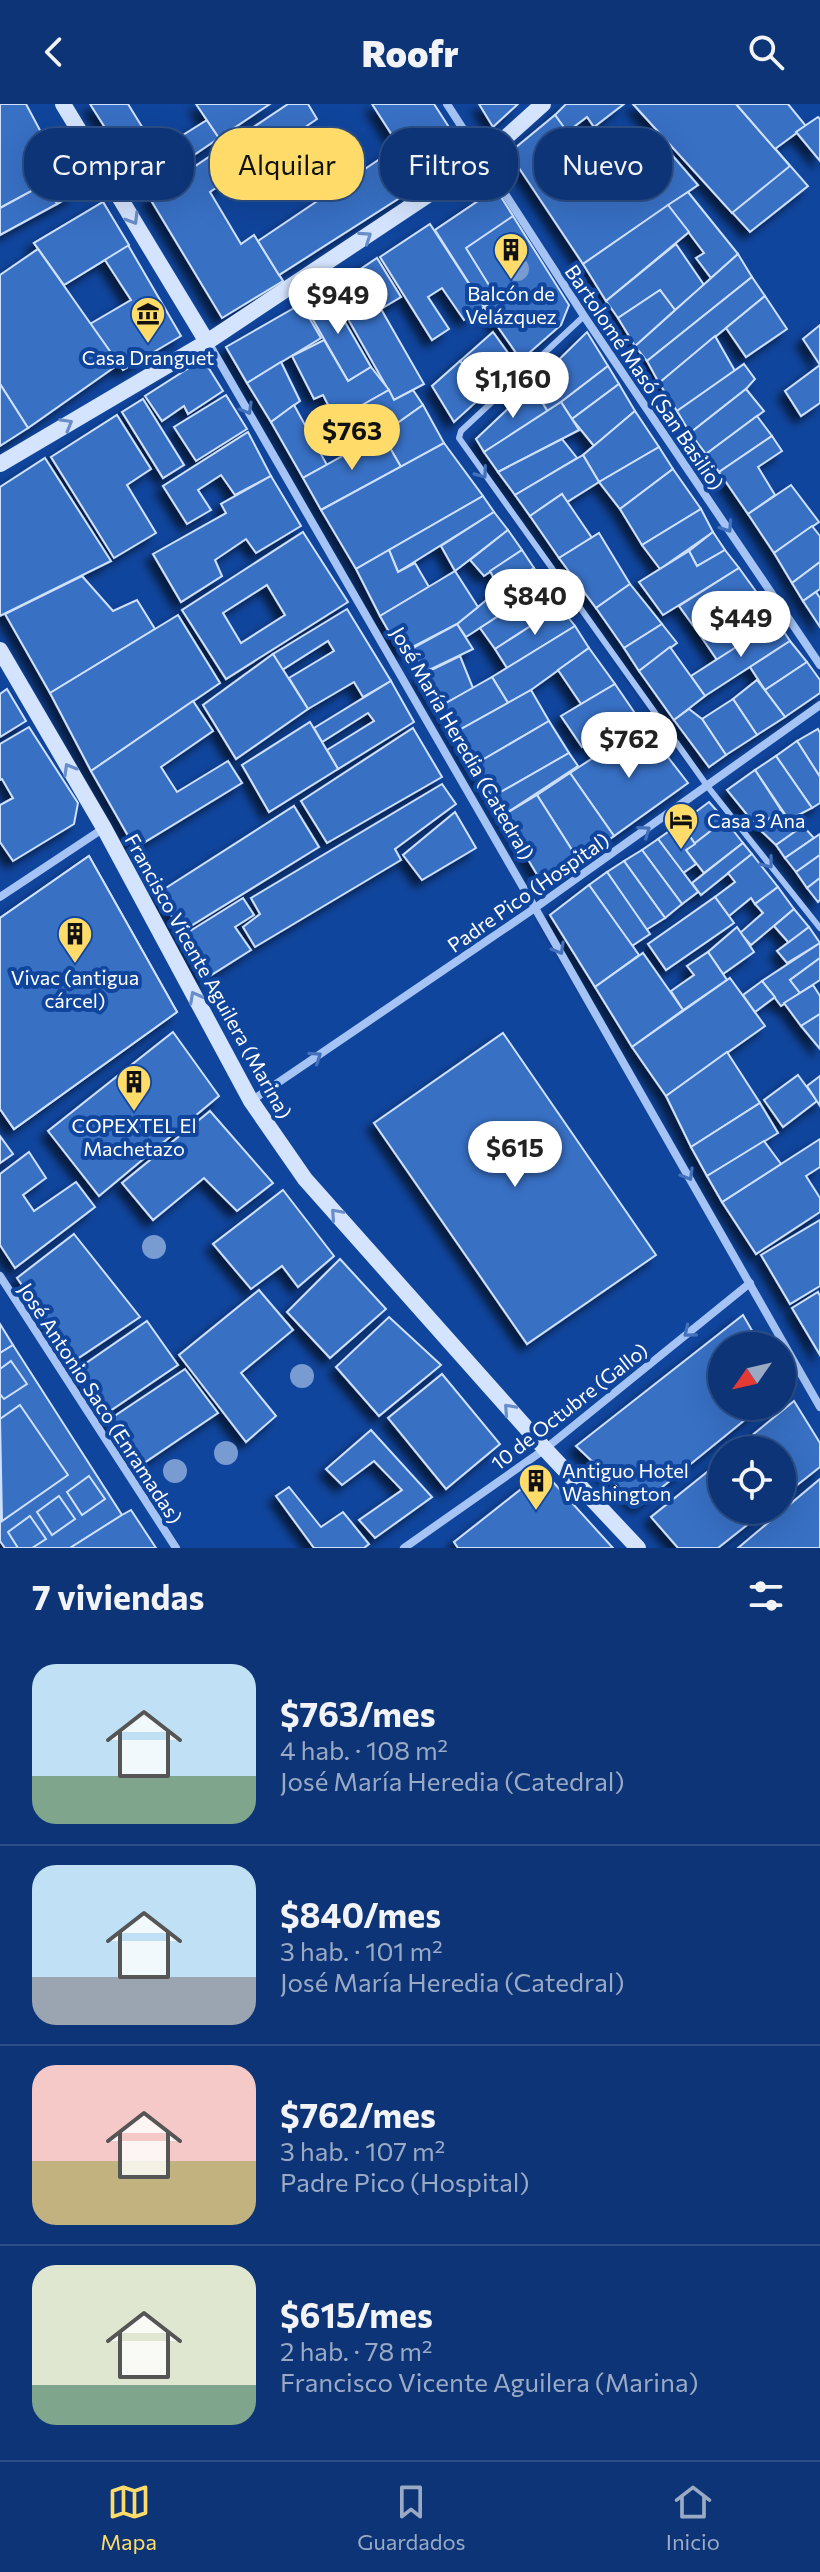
<!DOCTYPE html>
<html lang="es">
<meta charset="utf-8">
<style>
body{margin:0;font-family:Commissioner,sans-serif;background:#153c7b;color:#f1f3f6;height:100vh;display:flex;flex-direction:column;font-size:30px;white-space:nowrap}
*{box-sizing:border-box;margin:0}
p{font-size:26px;color:#9aaac5}
.icon{flex:none;width:44px;height:44px;fill:none;stroke:currentColor;stroke-width:2;stroke-linecap:round;stroke-linejoin:round}
.map{position:relative;height:1444px;overflow:hidden}
.sheet{display:flex;flex-direction:column;background:#0c3476;flex:1}
.sheet>*{flex:none}
.guide{position:absolute;left:24px;top:24px;width:772px;height:72px;display:flex;gap:16px}
.needle{width:52px;rotate:236deg}
.controls{position:absolute;left:708px;top:1228px;display:grid;gap:16px}
.controls a{display:grid;place-items:center;width:88px;height:88px;border-radius:50%;background:#0c3476;box-shadow:0 8px 32px #0002,0 0 0 2px #2c4f88;font-size:40px}
.price{position:absolute;translate:-50% -68px;padding:0 18px;border-radius:28px;background:#fff;color:#222;font-size:26px;line-height:52px;filter:drop-shadow(0 2px 4px #0008)}
.price::after{content:'';position:absolute;left:50%;top:48px;width:24px;height:18px;margin-left:-12px;background:inherit;clip-path:polygon(0 0,100% 0,50% 100%)}
.price.selected{background:#ffdc69;color:#111}
ul{padding:0;list-style:none}
li{display:flex;align-items:center;gap:24px;height:200px;padding:0 32px}
li+li{border-top:2px solid #2c4f88}
li span{display:grid;place-items:center;flex:none;width:224px;height:160px;border-radius:24px;color:#555}
li>.icon{margin-inline-start:auto}
span .icon{width:96px;height:96px;fill:#fffc;stroke-width:1}
li b{font-size:34px}
h2{display:flex;justify-content:space-between;align-items:center;height:96px;padding:0 32px;font-size:34px}
.tag{padding:0 28px;border-radius:32px;background:#0c3476;box-shadow:0 8px 32px #0002,0 0 0 2px #2c4f88;font-size:28px;line-height:72px}
.tag.selected{background:#ffdc69;color:#111}
header{display:flex;justify-content:space-between;align-items:center;height:104px;padding:0 32px;background:#0c3476;font-size:36px;font-weight:800}
.tab-bar{display:flex;justify-content:space-around;align-items:center;height:112px;border-top:2px solid #2c4f88;background:#0c3476;font-size:22px;color:#9aaac5}
.tab-bar a{display:grid;justify-items:center;gap:4px}
.tab-bar .selected{color:#ffdc69}
.map>svg:first-child{display:block}
.building{fill:#396fc4;stroke:#cee1fe;stroke-width:2;fill-rule:evenodd;filter:url(#shadow)}
.lines{fill:none;stroke-linecap:round;stroke-linejoin:round}
.lane{stroke:#a5c4f5;stroke-width:6}
.street{stroke:#a5c4f5;stroke-width:8}
.secondary{stroke:#d5e4fe;stroke-width:16}
.tree{fill:#789bd2}
.oneway{stroke:#698dc9}
.oneway2{stroke:#4471bc}
.labels{text-anchor:middle;dominant-baseline:central;stroke-width:8;stroke-linejoin:round;paint-order:stroke}
.poi-label{font-size:20px;fill:#fff;stroke:#10459d}
.street-label{font-size:20px;fill:#fff;stroke:#10459d}
</style>
<header><svg class="icon" aria-label="back" viewBox="0 0 24 24"><path d="M15 5l-7 7 7 7"/></svg>Roofr<svg class="icon" aria-label="search" viewBox="0 0 24 24"><circle cx="10" cy="10" r="6"/><path d="M15 15l6 6"/></svg></header>
<div class="map">
<svg width="820" height="1444" viewBox="0 0 820 1444">
<defs>
<filter id="shadow"><feDropShadow dx="-7" dy="7" stdDeviation="4" flood-color="#0009"/></filter>
</defs>
<rect width="100%" height="100%" fill="#10459d"/>
<g class="building">
<polygon points="0,0 26,0 74,90 57,100 46,79 0,104"/>
<polygon points="90,0 128,0 157,47 207,16 219,34 144,85"/>
<polygon points="196,0 270,0 219,34"/>
<polygon points="288,0 308,0 317,15 210,88 241,140 254,131 283,177 222,214 149,93"/>
<polygon points="372,0 434,0 467,51 279,171 258,137 399,42"/>
<polygon points="479,0 518,0 493,23"/>
<polygon points="566,0 624,0 594,23 587,13 567,28 555,11"/>
<polygon points="633,0 736,0 808,82 750,128"/>
<polygon points="633,0 736,0 790,62 732,109"/>
<polygon points="736,0 788,0 806,22 775,45"/>
<polygon points="555,11 613,91 653,64 641,49 660,37 698,81 583,160 509,49"/>
<polygon points="818,13 820,15 820,57 796,28"/>
<polygon points="46,79 57,100 0,131 0,104"/>
<polygon points="496,85 569,201 561,221 521,256 484,203 435,126"/>
<polygon points="496,85 513,112 466,144 497,194 484,203 435,126"/>
<polygon points="688,88 738,150 711,174 696,154 704,149 668,101"/>
<polygon points="103,98 181,232 123,266 90,220 131,196 105,156 64,181 34,139"/>
<polygon points="103,98 129,141 64,181 34,139"/>
<polygon points="668,101 689,128 606,197 583,160"/>
<polygon points="430,120 484,203 464,216 442,184 428,193 449,225 432,236 380,153"/>
<polygon points="676,140 704,181 675,206 660,186 618,214 606,197"/>
<polygon points="38,145 119,260 28,324 0,280 0,171"/>
<polygon points="738,150 752,173 647,257 635,242"/>
<polygon points="377,154 401,193 381,205 424,280 394,296 331,185"/>
<polygon points="752,173 765,192 659,279 647,257"/>
<polygon points="660,186 675,206 635,242 618,214"/>
<polygon points="327,187 371,263 348,277 304,200"/>
<polygon points="765,192 787,225 746,253 726,224"/>
<polygon points="301,200 321,234 247,279 226,243"/>
<polygon points="820,221 820,261 803,235"/>
<polygon points="493,228 516,260 486,289 460,257"/>
<polygon points="587,228 608,262 548,308 532,282"/>
<polygon points="715,232 735,267 677,307 659,279"/>
<polygon points="324,236 348,277 371,263 389,286 336,316 323,291 314,295 292,252"/>
<polygon points="203,255 223,287 188,310 184,302 162,317 145,292"/>
<polygon points="460,257 486,289 454,318 432,282"/>
<polygon points="281,258 300,297 271,318 247,279"/>
<polygon points="744,260 755,275 746,285 690,329 677,307"/>
<polygon points="820,261 820,299 801,312 785,287"/>
<polygon points="608,262 619,280 572,315 561,298"/>
<polygon points="0,280 28,324 0,342"/>
<polygon points="619,280 635,307 594,342 572,315"/>
<polygon points="532,282 548,308 484,348 476,335"/>
<polygon points="746,285 764,307 706,350 690,329"/>
<polygon points="389,286 394,296 413,286 423,301 382,330 364,300"/>
<polygon points="226,291 247,325 196,357 174,323"/>
<polygon points="143,295 184,361 163,374 122,308"/>
<polygon points="561,298 579,326 498,368 484,348"/>
<polygon points="294,301 327,361 303,374 271,318"/>
<polygon points="423,301 444,339 401,363 382,330"/>
<polygon points="635,307 659,343 599,378 583,351"/>
<polygon points="117,311 151,365 127,381 156,429 114,454 51,353"/>
<polygon points="757,312 772,332 719,368 706,350"/>
<polygon points="248,328 271,372 235,391 221,371 198,386 211,406 187,420 163,382"/>
<polygon points="382,330 401,363 321,406 303,374"/>
<polygon points="772,332 782,347 758,363 775,391 748,410 719,368"/>
<polygon points="562,335 577,354 515,391 498,368"/>
<polygon points="444,339 483,392 356,465 321,406"/>
<polygon points="659,343 673,365 620,405 599,378"/>
<polygon points="583,351 599,378 567,398 562,390 530,412 515,391"/>
<polygon points="45,354 111,457 0,512 0,383"/>
<polygon points="673,365 701,405 642,441 620,405"/>
<polygon points="271,372 301,422 256,449 246,435 215,456 222,472 181,498 153,450 226,409 221,400"/>
<polygon points="791,381 819,418 774,449 748,410"/>
<polygon points="562,390 592,434 559,454 530,412"/>
<polygon points="483,392 494,408 398,468 389,446"/>
<polygon points="701,405 713,428 660,465 642,441"/>
<polygon points="494,408 508,426 455,467 441,442"/>
<polygon points="812,422 820,432 820,458 792,479 774,449"/>
<polygon points="508,426 522,446 484,472 470,456"/>
<path d="M 303,428 L 348,498 L 226,575 L 182,506 ZM 267,481 L 285,511 L 241,539 L 223,509 Z"/>
<polygon points="713,428 725,446 697,462 689,447"/>
<polygon points="599,429 630,480 596,504 559,454"/>
<polygon points="389,446 398,468 415,459 429,483 380,512 356,465"/>
<polygon points="522,446 534,464 500,485 490,467"/>
<polygon points="725,446 739,464 663,511 639,478 689,447 697,462"/>
<polygon points="820,458 820,485 803,497 792,479"/>
<polygon points="534,464 546,481 466,533 457,520 500,485"/>
<polygon points="739,464 760,493 700,531 679,502"/>
<polygon points="455,467 478,503 457,520 401,549 380,512"/>
<polygon points="82,472 113,507 137,496 155,525 50,589 5,510"/>
<polygon points="630,480 662,520 624,544 596,504"/>
<polygon points="546,481 560,503 495,545 480,524"/>
<polygon points="816,488 820,494 820,523 803,497"/>
<polygon points="760,493 777,517 717,556 700,531"/>
<polygon points="560,503 575,522 507,564 495,545"/>
<polygon points="347,505 391,577 363,593 354,578 308,605 289,574 334,547 328,537 282,566 273,550"/>
<polygon points="178,511 220,579 91,667 50,589"/>
<polygon points="777,517 790,537 705,592 691,572"/>
<polygon points="457,520 473,545 425,568 411,545"/>
<polygon points="662,520 677,539 639,567 624,544"/>
<polygon points="575,522 589,544 531,586 508,599 492,573"/>
<polygon points="790,537 807,558 765,586 750,563"/>
<polygon points="670,543 705,592 674,616 639,567"/>
<polygon points="589,544 615,580 581,600 558,566"/>
<polygon points="273,550 308,605 236,655 203,601"/>
<polygon points="460,552 473,584 439,603 419,572"/>
<polygon points="807,558 820,576 820,589 785,613 765,586"/>
<polygon points="492,573 508,599 454,629 439,603"/>
<polygon points="757,576 785,613 757,631 733,595"/>
<polygon points="391,577 414,618 338,665 327,646 374,617 368,609 322,638 314,624"/>
<polygon points="615,580 643,621 598,649 591,639 582,643 561,612"/>
<polygon points="7,585 26,617 0,633 0,590"/>
<polygon points="531,586 549,617 472,662 454,629"/>
<polygon points="733,595 757,631 726,651 702,615"/>
<polygon points="193,597 213,627 161,663 177,688 228,657 242,679 135,744 91,667"/>
<polygon points="689,605 702,615 726,651 709,663 674,616"/>
<polygon points="549,617 569,649 492,693 472,662"/>
<polygon points="310,618 338,665 269,708 242,661"/>
<polygon points="643,621 688,679 614,732 570,669"/>
<polygon points="29,623 78,699 74,720 13,757 0,738 0,701 13,694 2,675 0,676 0,640"/>
<polygon points="413,624 442,673 327,739 301,697"/>
<polygon points="818,625 820,629 820,673 797,637"/>
<polygon points="797,637 820,673 820,699 812,704 776,652"/>
<polygon points="569,649 578,662 502,712 492,693"/>
<polygon points="776,652 812,704 789,716 755,666"/>
<polygon points="755,666 781,706 757,723 727,686"/>
<polygon points="570,669 614,732 579,757 537,691"/>
<polygon points="442,680 456,700 395,745 401,756 255,843 243,823 260,810 251,794"/>
<polygon points="537,691 579,757 542,779 502,712"/>
<polygon points="709,698 725,716 695,740 681,719"/>
<polygon points="294,702 319,743 181,828 158,789"/>
<polygon points="781,706 789,716 798,711 803,722 776,741 757,723"/>
<polygon points="455,708 476,744 422,776 403,751"/>
<polygon points="725,716 743,739 704,769 686,746"/>
<polygon points="681,719 695,740 686,746 696,760 683,769 658,735"/>
<polygon points="803,722 814,734 785,754 776,741"/>
<polygon points="820,730 820,751 796,768 785,754"/>
<polygon points="658,735 698,788 682,800 642,746"/>
<polygon points="743,739 752,750 701,791 692,779"/>
<polygon points="642,746 682,800 665,814 624,757"/>
<polygon points="752,750 778,783 755,800 751,794 729,812 715,793 735,778 728,769"/>
<polygon points="820,751 820,774 807,784 796,768"/>
<polygon points="89,752 177,908 14,1025 0,1005 0,902 33,950 111,893 74,832 0,884 0,814"/>
<polygon points="89,752 177,908 14,1025 0,1005 0,814"/>
<polygon points="624,757 665,814 646,826 607,768"/>
<polygon points="607,768 650,830 632,842 589,781"/>
<polygon points="820,774 820,796 818,798 807,784"/>
<polygon points="589,781 639,851 595,883 550,811"/>
<polygon points="778,783 794,805 751,841 740,829 763,809 755,800"/>
<polygon points="715,793 734,819 666,866 648,840"/>
<polygon points="243,794 254,811 235,823 251,846 205,875 182,832"/>
<polygon points="794,805 809,823 789,839 774,822"/>
<polygon points="737,823 754,848 723,870 708,848"/>
<polygon points="809,823 820,839 787,859 777,847"/>
<polygon points="820,839 820,854 790,876 800,889 781,902 762,877"/>
<polygon points="708,848 727,876 683,906 671,887 694,871 687,862"/>
<polygon points="643,849 683,906 632,943 595,883"/>
<polygon points="820,854 820,876 800,889 790,876"/>
<polygon points="730,874 765,922 666,992 632,943"/>
<polygon points="762,877 775,893 755,908 743,891"/>
<polygon points="813,881 820,892 820,910 801,922 784,899"/>
<polygon points="820,910 820,945 801,922"/>
<polygon points="173,928 219,992 99,1092 48,1027"/>
<polygon points="503,929 656,1151 527,1240 374,1019"/>
<polygon points="727,948 760,999 691,1043 666,992"/>
<polygon points="798,971 817,997 783,1023 764,996"/>
<polygon points="820,972 820,1002 807,982"/>
<polygon points="760,999 778,1029 707,1072 691,1043"/>
<polygon points="210,1007 273,1079 237,1107 204,1074 153,1116 122,1079"/>
<polygon points="0,1032 13,1050 0,1059"/>
<polygon points="820,1035 820,1063 806,1072 820,1094 820,1108 756,1150 722,1098"/>
<polygon points="764,1037 781,1060 722,1098 707,1072"/>
<polygon points="29,1048 46,1074 23,1091 34,1107 76,1078 95,1103 15,1164 0,1141 0,1070"/>
<polygon points="283,1086 334,1152 298,1183 282,1162 251,1185 213,1140"/>
<polygon points="820,1116 820,1182 790,1200 761,1151"/>
<polygon points="74,1130 140,1213 74,1257 17,1174"/>
<polygon points="340,1155 386,1205 330,1254 287,1208"/>
<polygon points="259,1186 293,1226 241,1269 276,1312 246,1338 179,1251"/>
<polygon points="818,1188 820,1192 820,1251 792,1204"/>
<polygon points="743,1211 761,1242 722,1242 722,1302 762,1302 639,1402 576,1342"/>
<polygon points="389,1213 441,1261 379,1312 336,1263"/>
<polygon points="147,1217 178,1261 107,1309 79,1264"/>
<polygon points="0,1220 13,1241 0,1249"/>
<polygon points="13,1241 122,1411 70,1444 5,1444 0,1437 0,1249"/>
<polygon points="11,1257 27,1280 4,1295 0,1290 0,1265"/>
<polygon points="185,1265 218,1309 141,1361 110,1315"/>
<polygon points="442,1270 500,1340 446,1385 388,1314"/>
<polygon points="794,1297 820,1339 820,1363 782,1393 782,1346 734,1346"/>
<polygon points="20,1301 68,1371 2,1417 0,1315"/>
<polygon points="371,1326 432,1393 375,1434 359,1416 402,1386 374,1357 342,1381 326,1365"/>
<polygon points="722,1356 722,1406 766,1406 718,1444 678,1444 651,1413"/>
<polygon points="89,1372 105,1395 82,1411 67,1388"/>
<polygon points="820,1375 820,1444 738,1444"/>
<polygon points="530,1378 553,1378 613,1444 458,1444 454,1438"/>
<polygon points="289,1383 321,1423 343,1408 369,1440 364,1444 314,1444 276,1392"/>
<polygon points="59,1392 75,1415 52,1431 37,1408"/>
<polygon points="131,1406 156,1444 70,1444 122,1411"/>
<polygon points="30,1412 46,1435 32,1444 18,1444 8,1428"/>
</g>
<g class="lines">
<polyline class="lane" points="584,212 461,327 459,334 708,683 820,824"/>
<g class="street">
<polyline points="447,0 584,212 820,561"/>
<polyline points="208,238 535,804 820,1303"/>
<polyline points="0,793 104,724"/>
<polyline points="251,997 535,804 820,601"/>
<polyline points="0,1172 176,1444"/>
<polyline points="404,1444 545,1345 750,1179"/>
</g>
<g class="secondary">
<polyline points="63,0 207,238"/>
<polyline points="0,360 207,238 482,55 543,0"/>
<polyline points="0,546 104,724 251,997 305,1075 545,1345 638,1444"/>
</g>
</g>
<g class="tree">
<circle cx="517" cy="165" r="12"/>
<circle cx="154" cy="1143" r="12"/>
<circle cx="302" cy="1272" r="12"/>
<circle cx="226" cy="1349" r="12"/>
<circle cx="175" cy="1367" r="12"/>
</g>
<defs><path id="oneway-chevron" d="M-2-3.5L2.5 0L-2 3.5" fill="none" stroke-width="1.6" stroke-linecap="round" stroke-linejoin="round" transform="scale(2)"/></defs>
<g class="oneway">
<use href="#oneway-chevron" transform="translate(133 115) rotate(59)"/>
<use href="#oneway-chevron" transform="translate(366 133) rotate(-34)"/>
<use href="#oneway-chevron" transform="translate(67 320) rotate(-30)"/>
<use href="#oneway-chevron" transform="translate(69 665) rotate(-120)"/>
<use href="#oneway-chevron" transform="translate(195 893) rotate(-118)"/>
<use href="#oneway-chevron" transform="translate(336 1110) rotate(-132)"/>
<use href="#oneway-chevron" transform="translate(509 1305) rotate(-132)"/>
</g>
<g class="oneway2">
<use href="#oneway-chevron" transform="translate(247 305) rotate(60)"/>
<use href="#oneway-chevron" transform="translate(482 369) rotate(54)"/>
<use href="#oneway-chevron" transform="translate(727 423) rotate(56)"/>
<use href="#oneway-chevron" transform="translate(645 727) rotate(-35)"/>
<use href="#oneway-chevron" transform="translate(768 759) rotate(52)"/>
<use href="#oneway-chevron" transform="translate(559 845) rotate(60)"/>
<use href="#oneway-chevron" transform="translate(316 953) rotate(-34)"/>
<use href="#oneway-chevron" transform="translate(688 1071) rotate(60)"/>
<use href="#oneway-chevron" transform="translate(689 1228) rotate(141)"/>
</g>
<defs>
<symbol id="building-pin" viewBox="-11 -11 22 30"><path d="M0 17L-7.5 6A9.5 9.5 0 1 1 7.5 6Z" fill="#ffdc69" stroke="#10459d"/><path d="M-4-6H4V6H1V3H-1V6H-4ZM-2.5-4.3h1.7v1.8h-1.7ZM.8-4.3h1.7v1.8H.8ZM-2.5-1h1.7V.8h-1.7ZM.8-1h1.7V.8H.8Z" fill="#111"/></symbol>
<symbol id="museum-pin" viewBox="-11 -11 22 30"><path d="M0 17L-7.5 6A9.5 9.5 0 1 1 7.5 6Z" fill="#ffdc69" stroke="#10459d"/><path d="M0-6L6-3V-2H-6V-3ZM-5-1h2V3h-2ZM-1-1h2V3h-2ZM3-1h2V3H3ZM-6 4H6V6H-6Z" fill="#111"/></symbol>
<symbol id="hotel-pin" viewBox="-11 -11 22 30"><path d="M0 17L-7.5 6A9.5 9.5 0 1 1 7.5 6Z" fill="#ffdc69" stroke="#10459d"/><path d="M-6-4.5h1.5V1H6V5H4.5V3h-9V5H-6ZM-4 0a1.8 1.8 0 1 1 3.6 0ZM.5 0V-2.5h3Q6-2.5 6 0Z" fill="#111"/></symbol>
</defs>
<g fill-rule="evenodd">
<use href="#building-pin" x="491" y="126" width="40" height="54"/>
<use href="#museum-pin" x="128" y="190" width="40" height="54"/>
<use href="#hotel-pin" x="661" y="696" width="40" height="54"/>
<use href="#building-pin" x="55" y="810" width="40" height="54"/>
<use href="#building-pin" x="114" y="958" width="40" height="54"/>
<use href="#building-pin" x="516" y="1357" width="40" height="54"/>
</g>
<g class="labels">
<g class="poi-label">
<text x="511" y="189">Balcón de<tspan x="511" dy="23">Velázquez</tspan></text>
<text x="148" y="253">Casa Dranguet</text>
<text x="707" y="716" text-anchor="start">Casa 3 Ana</text>
<text x="75" y="873">Vivac (antigua<tspan x="75" dy="23">cárcel)</tspan></text>
<text x="134" y="1021">COPEXTEL El<tspan x="134" dy="23">Machetazo</tspan></text>
<text x="562" y="1366" text-anchor="start">Antiguo Hotel<tspan x="562" dy="23">Washington</tspan></text>
</g>
<g class="street-label">
<text transform="translate(645 273) rotate(56)">Bartolomé Masó (San Basilio)</text>
<text transform="translate(463 639) rotate(60)">José María Heredia (Catedral)</text>
<text transform="translate(528 788) rotate(-35)">Padre Pico (Hospital)</text>
<text transform="translate(209 872) rotate(61)">Francisco Vicente Aguilera (Marina)</text>
<text transform="translate(101 1299) rotate(57)">José Antonio Saco (Enramadas)</text>
<text transform="translate(569 1302) rotate(-38)">10 de Octubre (Gallo)</text>
</g>
</g>
</svg>
<div class="controls">
<a><svg class="needle" viewBox="-14 -14 28 28"><path d="M0-13l5 13h-10z" fill="#e53935"/><path d="M0 13l5-13h-10z" fill="#9aaac5"/></svg></a>
<a><svg class="icon" aria-label="locate" viewBox="0 0 24 24"><circle cx="12" cy="12" r="6"/><path d="M12 2v4M12 18v4M2 12h4M18 12h4"/></svg></a>
</div>
<b class="price" style="left:338px;top:232px">$949</b>
<b class="price" style="left:513px;top:316px">$1,160</b>
<b class="price selected" style="left:352px;top:368px">$763</b>
<b class="price" style="left:535px;top:533px">$840</b>
<b class="price" style="left:741px;top:555px">$449</b>
<b class="price" style="left:629px;top:676px">$762</b>
<b class="price" style="left:515px;top:1085px">$615</b>
<div class="guide">
<a class="tag">Comprar</a>
<a class="tag selected">Alquilar</a>
<a class="tag">Filtros</a>
<a class="tag">Nuevo</a>
</div>
</div>
<section class="sheet">
<h2>7 viviendas<svg class="icon" aria-label="filters" viewBox="0 0 24 24"><path d="M4 7h16M4 17h16"/><circle cx="9" cy="7" r="2"/><circle cx="15" cy="17" r="2"/></svg></h2>
<ul>
<li><span style="background:linear-gradient(#bfe0f5 70%,#7fa58c 0)"><svg class="icon" aria-label="home" viewBox="0 0 24 24"><path d="M3 11l9-7 9 7M6 9v11h12V9"/></svg></span><div><b>$763/mes</b><p>4 hab. · 108 m²</p><p>José María Heredia (Catedral)</p></div></li>
<li><span style="background:linear-gradient(#bfe0f5 70%,#9aa5b1 0)"><svg class="icon" aria-label="home" viewBox="0 0 24 24"><path d="M3 11l9-7 9 7M6 9v11h12V9"/></svg></span><div><b>$840/mes</b><p>3 hab. · 101 m²</p><p>José María Heredia (Catedral)</p></div></li>
<li><span style="background:linear-gradient(#f6c9c9 60%,#c2b280 0)"><svg class="icon" aria-label="home" viewBox="0 0 24 24"><path d="M3 11l9-7 9 7M6 9v11h12V9"/></svg></span><div><b>$762/mes</b><p>3 hab. · 107 m²</p><p>Padre Pico (Hospital)</p></div></li>
<li><span style="background:linear-gradient(#dfe7d0 75%,#7fa58c 0)"><svg class="icon" aria-label="home" viewBox="0 0 24 24"><path d="M3 11l9-7 9 7M6 9v11h12V9"/></svg></span><div><b>$615/mes</b><p>2 hab. · 78 m²</p><p>Francisco Vicente Aguilera (Marina)</p></div></li>
</ul>
</section>
<nav class="tab-bar">
<a class="selected"><svg class="icon" aria-label="map" viewBox="0 0 24 24"><path d="M3 6l6-2 6 2 6-2v14l-6 2-6-2-6 2zM9 4v14M15 6v14"/></svg>Mapa</a>
<a><svg class="icon" aria-label="saved" viewBox="0 0 24 24"><path d="M7 4h10v16l-5-4-5 4z"/></svg>Guardados</a>
<a><svg class="icon" aria-label="home" viewBox="0 0 24 24"><path d="M3 11l9-7 9 7M6 9v11h12V9"/></svg>Inicio</a>
</nav>
